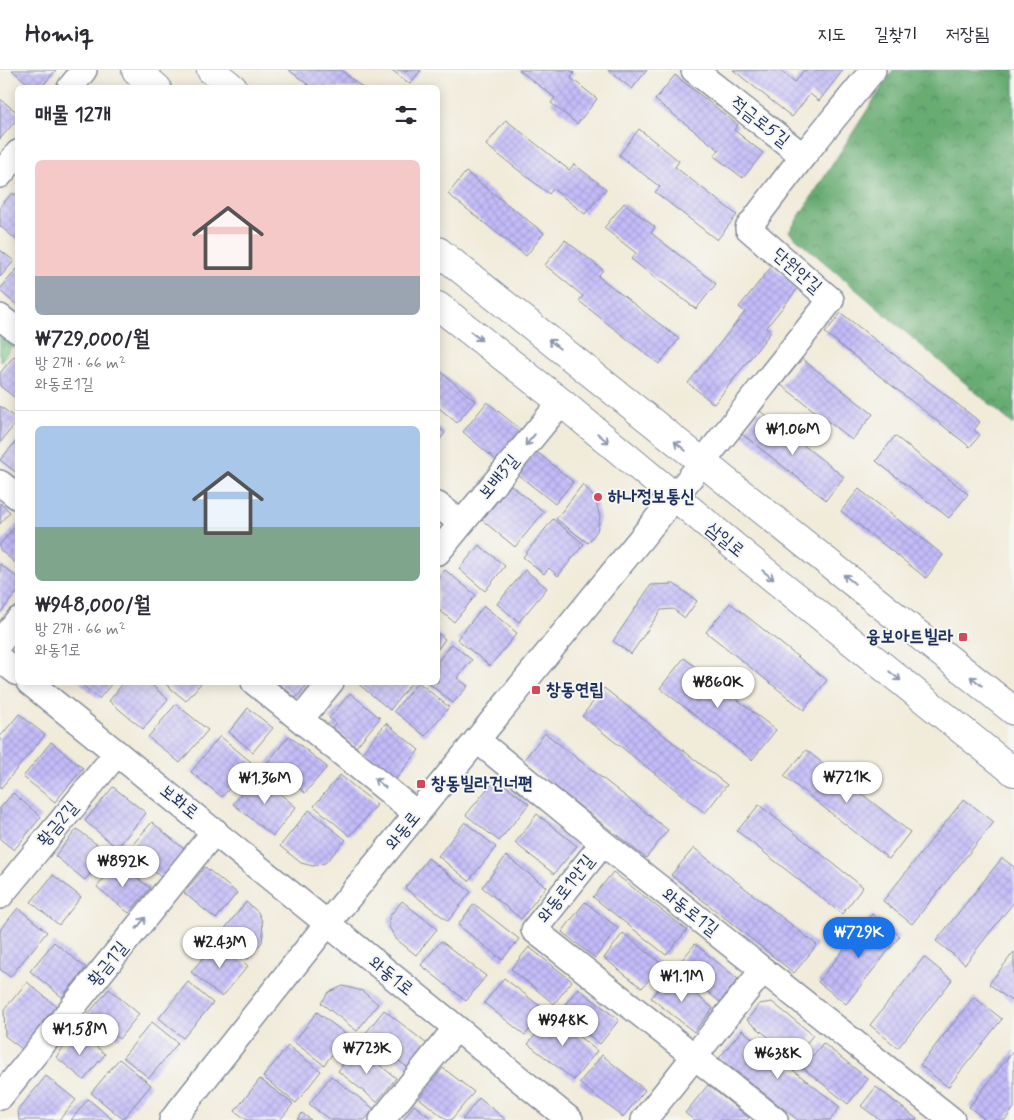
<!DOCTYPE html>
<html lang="ko">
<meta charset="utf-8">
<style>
body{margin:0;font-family:Mynerve,"Poor Story",sans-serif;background:#f7f7f7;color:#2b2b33;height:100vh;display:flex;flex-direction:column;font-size:19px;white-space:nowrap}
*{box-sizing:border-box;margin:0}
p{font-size:16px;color:#7c7c81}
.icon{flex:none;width:28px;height:28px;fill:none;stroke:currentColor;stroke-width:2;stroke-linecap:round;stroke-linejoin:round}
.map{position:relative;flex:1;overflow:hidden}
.drawer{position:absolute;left:15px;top:15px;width:425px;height:600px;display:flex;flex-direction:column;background:#fff;border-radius:8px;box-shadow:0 2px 12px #0003}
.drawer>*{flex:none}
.price{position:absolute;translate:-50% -42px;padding:0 11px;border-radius:18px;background:#fff;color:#222;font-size:16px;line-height:32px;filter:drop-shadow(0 1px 2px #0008)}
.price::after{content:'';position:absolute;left:50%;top:30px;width:15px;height:11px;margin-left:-8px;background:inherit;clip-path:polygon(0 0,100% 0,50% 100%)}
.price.active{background:#1a73e8;color:#fff}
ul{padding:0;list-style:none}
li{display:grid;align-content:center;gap:10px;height:265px;padding:0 20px}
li+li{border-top:1px solid #e1e1e2}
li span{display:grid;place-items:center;height:155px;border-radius:8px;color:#555}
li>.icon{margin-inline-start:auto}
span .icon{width:90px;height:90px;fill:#fffc;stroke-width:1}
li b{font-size:21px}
h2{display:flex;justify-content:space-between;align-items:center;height:60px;padding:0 20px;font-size:21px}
header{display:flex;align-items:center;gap:30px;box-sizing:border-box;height:70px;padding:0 25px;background:#fff;border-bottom:1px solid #e1e1e2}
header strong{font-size:24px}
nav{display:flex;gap:28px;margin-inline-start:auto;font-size:18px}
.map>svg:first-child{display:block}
.forest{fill:url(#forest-crowns);stroke:#426e68}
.park{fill:url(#park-crowns);stroke:#4e7c71}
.building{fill:url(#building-cross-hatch)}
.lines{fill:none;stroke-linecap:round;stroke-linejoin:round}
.minor-casing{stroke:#868d9c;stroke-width:28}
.major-casing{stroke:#868d9c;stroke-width:30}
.minor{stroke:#fff;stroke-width:25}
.major{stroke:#fff;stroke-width:28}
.oneway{stroke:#8d97ae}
.poi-dot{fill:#d1495b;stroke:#f6f6f2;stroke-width:2}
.labels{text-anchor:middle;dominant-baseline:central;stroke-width:4;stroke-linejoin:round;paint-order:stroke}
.street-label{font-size:18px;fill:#1b2f5e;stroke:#f6f6f2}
.poi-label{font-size:18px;font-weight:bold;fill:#1b2f5e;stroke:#f6f6f2;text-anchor:start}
</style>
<header>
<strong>Homiq</strong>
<nav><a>지도</a><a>길찾기</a><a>저장됨</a></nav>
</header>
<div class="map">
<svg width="1014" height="1050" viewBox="0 0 1014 1050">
<defs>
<pattern id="forest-crowns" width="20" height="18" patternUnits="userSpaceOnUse" patternTransform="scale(1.25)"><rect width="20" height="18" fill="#68ac72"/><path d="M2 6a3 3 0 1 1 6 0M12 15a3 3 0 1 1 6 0" fill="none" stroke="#558c61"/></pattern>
<pattern id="park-crowns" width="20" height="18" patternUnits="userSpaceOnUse" patternTransform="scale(1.25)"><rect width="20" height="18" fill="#80c884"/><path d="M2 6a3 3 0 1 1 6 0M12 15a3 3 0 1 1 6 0" fill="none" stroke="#68a36f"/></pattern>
<pattern id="building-cross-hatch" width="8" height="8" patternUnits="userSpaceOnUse" patternTransform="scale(1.25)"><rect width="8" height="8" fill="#c3bbf8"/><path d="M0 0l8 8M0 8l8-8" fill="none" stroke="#a7a1d7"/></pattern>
</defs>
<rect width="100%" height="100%" fill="#f6f6f2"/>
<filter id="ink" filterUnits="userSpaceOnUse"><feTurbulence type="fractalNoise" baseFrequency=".02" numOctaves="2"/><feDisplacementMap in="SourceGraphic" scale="10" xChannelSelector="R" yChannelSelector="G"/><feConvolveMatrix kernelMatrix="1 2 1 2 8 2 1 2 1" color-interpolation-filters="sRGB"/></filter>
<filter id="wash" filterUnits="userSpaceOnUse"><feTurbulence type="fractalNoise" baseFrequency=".0096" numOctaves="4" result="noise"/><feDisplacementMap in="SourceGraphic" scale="20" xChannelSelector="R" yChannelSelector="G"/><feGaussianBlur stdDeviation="1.12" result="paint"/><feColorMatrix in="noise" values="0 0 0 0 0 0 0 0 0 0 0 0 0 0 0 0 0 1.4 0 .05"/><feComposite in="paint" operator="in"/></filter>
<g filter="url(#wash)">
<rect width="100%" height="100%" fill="#f1ebda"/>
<polygon class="forest" points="893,0 1014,0 1014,355 789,162"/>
<polygon class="park" points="0,264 13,275 0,292"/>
<g id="blocks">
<g class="building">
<polygon points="12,0 56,0 41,18 33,18"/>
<polygon points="289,0 341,0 363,18 312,18"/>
<polygon points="392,0 421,0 410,14"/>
<polygon points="519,0 570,0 574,3 571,8 597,29 577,54 551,33 555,28"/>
<polygon points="608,0 647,0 632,19"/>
<polygon points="733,0 780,0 795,12 804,0 843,0 819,31 810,24 792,47"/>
<polygon points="675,5 738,55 734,60 763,83 743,108 714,86 719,80 655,30"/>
<polygon points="0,29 18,43 18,48 0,69"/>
<polygon points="506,50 569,100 574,94 606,119 585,144 553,119 549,124 486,75"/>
<polygon points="639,59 679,91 675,97 737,145 717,170 655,122 660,117 619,85"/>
<polygon points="466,102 544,163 526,186 448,124"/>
<polygon points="11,124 18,124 18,171 0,156 0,137"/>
<polygon points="624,133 655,157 651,163 716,214 696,239 631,189 636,183 604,158"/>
<polygon points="565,170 603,200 598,206 679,269 659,294 579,231 583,226 545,195"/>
<polygon points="0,180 14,191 0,207"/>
<polygon points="772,196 799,217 766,258 771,262 714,334 688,313 745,242 739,237"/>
<polygon points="18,198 18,236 0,221 0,219"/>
<polygon points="841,243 980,352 974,360 980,365 970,377 825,263"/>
<polygon points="14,286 18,289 18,330 0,316 0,303"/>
<polygon points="802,289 873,344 852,370 781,315"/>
<polygon points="440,301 475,331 457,353 438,337 438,304"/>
<polygon points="487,332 521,360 496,390 463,362"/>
<polygon points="0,336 18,350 0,373"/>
<polygon points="760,341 844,407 826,430 742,364"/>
<polygon points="438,357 445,363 438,372"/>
<polygon points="895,366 968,424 949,448 876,391"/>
<polygon points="18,369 18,404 0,390"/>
<polygon points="536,381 573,412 555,434 517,404"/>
<polygon points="583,414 595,429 600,447 597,461 588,473 556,449"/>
<polygon points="511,415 544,442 515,477 482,450"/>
<polygon points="859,419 943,485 926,508 841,441"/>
<polygon points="0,433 10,442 0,454"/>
<polygon points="553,449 584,474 558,506 549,498 544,504 523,487"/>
<polygon points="18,453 18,495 0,480 0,474"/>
<polygon points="479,475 505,496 485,521 459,499"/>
<polygon points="0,494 18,508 18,521 0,543"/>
<polygon points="445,500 476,525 454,552 438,539 438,508"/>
<polygon points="525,500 547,518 519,552 497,534"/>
<polygon points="674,514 697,531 685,548 673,539 661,540 631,584 613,571 651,515"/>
<polygon points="730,533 827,610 804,640 706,562"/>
<polygon points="484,536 517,563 490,596 457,569"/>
<polygon points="438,563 445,569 438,579"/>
<polygon points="452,574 472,590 457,608 468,616 453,633 427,612 438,612 438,591"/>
<polygon points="684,588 776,660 752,690 660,618"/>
<polygon points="79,612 113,612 99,629"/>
<polygon points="124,612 148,612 168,629 143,659 109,631"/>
<polygon points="163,612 202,612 186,631"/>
<polygon points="277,612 309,612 296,628"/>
<polygon points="356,612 412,612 390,640"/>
<polygon points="418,612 449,637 425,666 394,641"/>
<polygon points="604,618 727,715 705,743 582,646"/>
<polygon points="350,623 380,648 356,677 332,657 336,653 329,648"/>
<polygon points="176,634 208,660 180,693 148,667"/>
<polygon points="248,638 273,658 253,682 229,662"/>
<polygon points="19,644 45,665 0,719 0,667"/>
<polygon points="386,653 419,680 395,710 362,683"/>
<polygon points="545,663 668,760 646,788 523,691"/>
<polygon points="220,666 251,692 222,727 191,702"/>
<polygon points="289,666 327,697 305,723 267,693"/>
<polygon points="51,672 83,698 55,732 23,707"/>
<polygon points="806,680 910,762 889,789 784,706"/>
<polygon points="257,705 296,737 273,766 233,734"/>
<polygon points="340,705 377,735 350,766 314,736"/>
<polygon points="496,708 529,734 499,771 466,745"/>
<polygon points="113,717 146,743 117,778 85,751"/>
<polygon points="13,723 41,747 14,780 0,769 0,738"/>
<polygon points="964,729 994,752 912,854 883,831"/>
<polygon points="759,735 863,817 842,844 737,761"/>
<polygon points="309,740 346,770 325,793 313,796 301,793 280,776"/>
<polygon points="537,744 577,776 554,804 515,773"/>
<polygon points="152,752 185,780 162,808 128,780"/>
<polygon points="465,752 496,777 469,811 438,786"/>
<polygon points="77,759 108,783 85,810 55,786"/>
<polygon points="694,778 817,875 794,903 671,805"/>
<polygon points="506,786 546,817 521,849 482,817"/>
<polygon points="428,788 471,822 448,851 405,818"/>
<polygon points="1002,788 1014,797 1014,832 965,894 936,871"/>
<polygon points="117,792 150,818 129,843 97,817"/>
<polygon points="205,797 237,823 216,849 184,823"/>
<polygon points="613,802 687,860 666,885 593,827"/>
<polygon points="53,805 81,827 59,855 31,832"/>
<polygon points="402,831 437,859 416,885 396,869 389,857 389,847"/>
<polygon points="246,832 258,842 262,851 263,863 262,872 248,889 219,866"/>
<polygon points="585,832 618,858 595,888 562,862"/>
<polygon points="474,834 519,869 502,890 458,855"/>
<polygon points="18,838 47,862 10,907 0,899 0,860"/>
<polygon points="872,844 900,866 846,934 818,912"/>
<polygon points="623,863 662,894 642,918 604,888"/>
<polygon points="217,871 248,896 222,927 191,902"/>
<polygon points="441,871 486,906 466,931 421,895"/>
<polygon points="54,872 86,898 62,927 30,901"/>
<polygon points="695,874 738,909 720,932 676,897"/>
<polygon points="529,877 572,911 554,934 511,899"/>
<polygon points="1014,882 1014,933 989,914"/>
<polygon points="924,887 952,910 898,978 870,955"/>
<polygon points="670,904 713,938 694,962 651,928"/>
<polygon points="504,908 545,940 525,965 484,933"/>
<polygon points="27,912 57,937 22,979 5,966 4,940"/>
<polygon points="188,912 213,933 183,968 159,948"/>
<polygon points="343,916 362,921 378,934 357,961 321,933 329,922"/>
<polygon points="578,918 619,950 600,974 559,942"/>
<polygon points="109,919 139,944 119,969 88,944"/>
<polygon points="974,927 1002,949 948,1017 920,995"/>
<polygon points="772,932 813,965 795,988 747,950 759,934"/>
<polygon points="384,940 427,974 408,998 365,964"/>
<polygon points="317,942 347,965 324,995 294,972"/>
<polygon points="552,945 597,981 574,1010 528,974"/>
<polygon points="152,952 178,973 149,1008 123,987"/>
<polygon points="742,960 840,1037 830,1050 798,1050 719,988"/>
<polygon points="77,961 105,984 84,1010 56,987"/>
<polygon points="823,973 868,1009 848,1034 803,998"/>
<polygon points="288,976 321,1001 296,1033 263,1007"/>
<polygon points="357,977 396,1008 377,1032 338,1001"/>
<polygon points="1014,980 1014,1038 1005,1050 986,1050 969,1037"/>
<polygon points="602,985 645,1020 623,1047 579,1013"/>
<polygon points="119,989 151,1015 123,1049 91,1023"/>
<polygon points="443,998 474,1022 451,1050 447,1050 419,1028"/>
<polygon points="46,1006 76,1030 59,1050 19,1050 18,1040"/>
<polygon points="331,1006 374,1039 365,1050 330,1050 309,1034"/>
<polygon points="260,1009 293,1034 280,1050 247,1050 235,1041"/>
<polygon points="708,1015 749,1048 747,1050 694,1050 685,1043"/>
<polygon points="876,1017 917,1049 916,1050 880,1050 861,1036"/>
<polygon points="479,1028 506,1050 462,1050"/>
<polygon points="88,1029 113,1050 71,1050"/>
<polygon points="414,1035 433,1050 403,1050"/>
<polygon points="302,1043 311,1050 297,1050"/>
</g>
</g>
</g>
<g filter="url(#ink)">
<use href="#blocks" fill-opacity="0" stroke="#868d9c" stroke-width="1"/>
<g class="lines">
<defs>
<g id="minor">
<polyline points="694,0 803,86"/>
<polyline points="70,18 84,0"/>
<polyline points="0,105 18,83"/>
<polyline points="0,247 18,261"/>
<polyline points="0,413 18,427"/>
<polyline points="438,435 461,453"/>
<polyline points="438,482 561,332"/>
<polyline points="0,572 18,550"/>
<polyline points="0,589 18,603"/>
<polyline points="29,612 570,1050"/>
<polyline points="254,612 417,744"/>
<polyline points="301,649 331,612"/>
<polyline points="477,670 603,773 952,1050"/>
<polyline points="603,773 534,860 775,1050"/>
<polyline points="0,826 117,683"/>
<polyline points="0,1027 215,761"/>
<polyline points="172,1050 327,854 674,428 831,230 748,158 803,86 873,0"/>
<polyline points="382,1050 456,958"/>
<polyline points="644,1050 763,900"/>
</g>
<g id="major">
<polyline points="136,0 157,18"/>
<polyline points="211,0 233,18"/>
<polyline points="438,181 1014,641"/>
<polyline points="438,236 561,332 747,487 1014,702"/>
</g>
</defs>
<use href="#minor" class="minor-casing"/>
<use href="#major" class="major-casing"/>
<use href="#minor" class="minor"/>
<use href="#major" class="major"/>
</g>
<defs><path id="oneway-shaft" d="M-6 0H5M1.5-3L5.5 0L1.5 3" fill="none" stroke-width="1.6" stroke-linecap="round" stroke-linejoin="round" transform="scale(1.25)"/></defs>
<g class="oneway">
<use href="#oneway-shaft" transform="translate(476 266) rotate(38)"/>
<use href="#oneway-shaft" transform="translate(554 274) rotate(-141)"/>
<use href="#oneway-shaft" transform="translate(603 368) rotate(40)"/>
<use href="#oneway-shaft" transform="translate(530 370) rotate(130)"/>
<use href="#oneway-shaft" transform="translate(680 376) rotate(-140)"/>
<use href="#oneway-shaft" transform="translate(768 505) rotate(39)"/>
<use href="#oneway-shaft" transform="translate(849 509) rotate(-141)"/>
<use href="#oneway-shaft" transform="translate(895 606) rotate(39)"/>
<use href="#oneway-shaft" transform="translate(976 611) rotate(-141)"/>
<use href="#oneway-shaft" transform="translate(380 713) rotate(-141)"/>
<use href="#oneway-shaft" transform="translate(141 853) rotate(-51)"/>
</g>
</g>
<g class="poi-dot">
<circle cx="598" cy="427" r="5"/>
<rect x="958" y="562" width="10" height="10" rx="2.5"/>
<rect x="531" y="615" width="10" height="10" rx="2.5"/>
<rect x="416" y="709" width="10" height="10" rx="2.5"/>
</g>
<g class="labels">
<g class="street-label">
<text transform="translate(760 52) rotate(38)">적금로5길</text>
<text transform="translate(797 201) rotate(41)">단원안길</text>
<text transform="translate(499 407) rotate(-50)">보배3길</text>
<text transform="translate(725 470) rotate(39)">삼일로</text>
<text transform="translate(179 732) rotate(39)">보화로</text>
<text transform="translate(58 754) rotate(-50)">황금2길</text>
<text transform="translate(403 761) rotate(-51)">와동로</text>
<text transform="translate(566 819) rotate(-52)">와동로1안길</text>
<text transform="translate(690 842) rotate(38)">와동로1길</text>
<text transform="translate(108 894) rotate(-51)">황금1길</text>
<text transform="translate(391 906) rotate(39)">와동1로</text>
</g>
<g class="poi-label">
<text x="608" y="427">하나정보통신</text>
<text x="953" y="567" text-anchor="end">융보아트빌라</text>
<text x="546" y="620">창동연립</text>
<text x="431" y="714">창동빌라건너편</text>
</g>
</g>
</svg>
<b class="price" style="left:793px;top:386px">₩1.06M</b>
<b class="price" style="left:718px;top:639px">₩860K</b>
<b class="price" style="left:847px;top:734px">₩721K</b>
<b class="price" style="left:265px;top:735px">₩1.36M</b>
<b class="price" style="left:123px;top:818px">₩892K</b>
<b class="price active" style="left:859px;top:889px">₩729K</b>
<b class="price" style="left:220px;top:899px">₩2.43M</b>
<b class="price" style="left:682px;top:933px">₩1.1M</b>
<b class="price" style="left:563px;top:977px">₩948K</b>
<b class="price" style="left:80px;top:986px">₩1.58M</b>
<b class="price" style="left:367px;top:1005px">₩723K</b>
<b class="price" style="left:778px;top:1010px">₩638K</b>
<section class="drawer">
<h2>매물 12개<svg class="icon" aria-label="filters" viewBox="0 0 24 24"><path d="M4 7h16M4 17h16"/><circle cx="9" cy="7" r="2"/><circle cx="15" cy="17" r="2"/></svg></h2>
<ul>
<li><span style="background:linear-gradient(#f6c9c9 75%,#9aa5b1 0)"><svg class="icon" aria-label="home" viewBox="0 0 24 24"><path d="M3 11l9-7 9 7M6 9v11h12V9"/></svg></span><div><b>₩729,000/월</b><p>방 2개 · 66 m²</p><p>와동로1길</p></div></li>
<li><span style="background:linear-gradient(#a9c7e8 65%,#7fa58c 0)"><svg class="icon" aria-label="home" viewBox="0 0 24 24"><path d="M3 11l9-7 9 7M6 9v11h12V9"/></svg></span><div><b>₩948,000/월</b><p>방 2개 · 66 m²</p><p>와동1로</p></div></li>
</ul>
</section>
</div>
